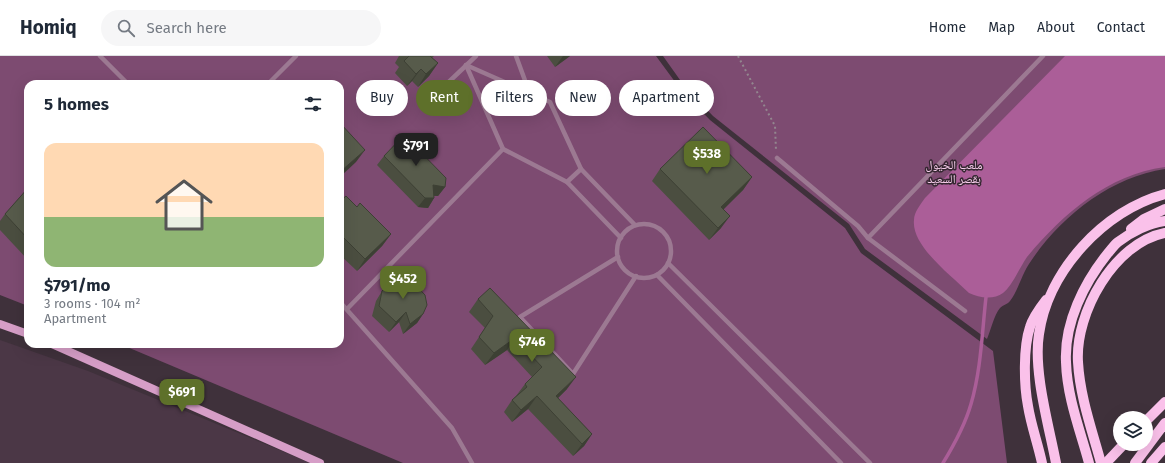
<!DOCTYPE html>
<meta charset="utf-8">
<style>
body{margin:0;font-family:"Fira Sans","Noto Naskh Arabic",sans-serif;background:#f6f6f7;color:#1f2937;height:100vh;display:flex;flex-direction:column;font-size:15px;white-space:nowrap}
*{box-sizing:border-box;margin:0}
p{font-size:13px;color:#747a83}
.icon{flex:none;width:22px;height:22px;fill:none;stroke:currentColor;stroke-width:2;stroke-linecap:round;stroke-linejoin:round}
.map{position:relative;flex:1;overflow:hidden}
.details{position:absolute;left:24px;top:24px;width:320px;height:268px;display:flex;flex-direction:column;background:#fff;border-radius:12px;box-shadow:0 4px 16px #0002}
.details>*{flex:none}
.top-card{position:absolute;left:356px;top:24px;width:380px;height:36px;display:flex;gap:8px}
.controls{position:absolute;left:1113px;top:355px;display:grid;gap:8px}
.controls a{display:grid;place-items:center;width:40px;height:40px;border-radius:50%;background:#fff;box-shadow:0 4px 16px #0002;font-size:20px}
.price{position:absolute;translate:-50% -34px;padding:0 9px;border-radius:8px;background:#5e702a;color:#fff;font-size:13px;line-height:26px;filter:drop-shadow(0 1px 2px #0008)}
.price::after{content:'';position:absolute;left:50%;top:24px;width:12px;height:9px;margin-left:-6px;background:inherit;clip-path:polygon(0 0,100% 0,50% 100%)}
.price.selected{background:#222;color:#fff}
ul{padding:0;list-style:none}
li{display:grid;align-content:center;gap:8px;height:212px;padding:0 20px}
li span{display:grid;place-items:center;height:124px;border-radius:12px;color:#555}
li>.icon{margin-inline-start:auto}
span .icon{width:72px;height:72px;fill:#fffc;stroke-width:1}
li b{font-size:17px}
h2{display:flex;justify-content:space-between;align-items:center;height:48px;padding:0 20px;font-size:17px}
.chip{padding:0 14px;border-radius:18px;background:#fff;box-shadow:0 4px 16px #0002;font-size:14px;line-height:36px}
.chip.selected{background:#5e702a;color:#fff}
header{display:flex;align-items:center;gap:24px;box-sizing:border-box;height:56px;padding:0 20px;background:#fff;border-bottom:1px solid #e0e1e3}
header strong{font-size:19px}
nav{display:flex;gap:22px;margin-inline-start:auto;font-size:14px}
.search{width:280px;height:36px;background:#f6f6f7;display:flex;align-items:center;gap:10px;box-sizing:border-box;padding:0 14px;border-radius:22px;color:#747a83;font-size:15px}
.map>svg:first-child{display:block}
.built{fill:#4b3746}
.green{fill:#7d4b71}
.water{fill:#ab5e98}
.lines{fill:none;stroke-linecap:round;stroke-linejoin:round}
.stream{stroke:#ab5e98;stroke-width:3.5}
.path{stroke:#93878f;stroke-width:2;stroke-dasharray:2 3;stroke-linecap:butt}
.lane{stroke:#9c7992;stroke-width:4.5}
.secondary{stroke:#d69ec7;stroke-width:8}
.primary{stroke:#fac1ea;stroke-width:10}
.wall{fill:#4b4e40}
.shaded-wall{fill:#3d4034}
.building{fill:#575b4b;stroke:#3d4034}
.labels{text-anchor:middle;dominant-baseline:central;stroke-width:3;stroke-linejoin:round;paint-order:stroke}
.park-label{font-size:12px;fill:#f7cdeb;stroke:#352731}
</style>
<header>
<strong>Homiq</strong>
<div class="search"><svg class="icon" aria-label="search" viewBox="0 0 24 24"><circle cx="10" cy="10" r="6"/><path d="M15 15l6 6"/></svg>Search here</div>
<nav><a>Home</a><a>Map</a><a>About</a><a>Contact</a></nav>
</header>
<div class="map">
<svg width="1165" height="407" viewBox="0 0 1165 407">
<rect width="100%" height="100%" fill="#3f313b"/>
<polygon class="built" points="0,284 88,315 311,407 0,407"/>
<g class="green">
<polygon points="0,0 656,0 681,34 710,64 845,172 861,197 993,295 1007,407 403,407 120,288 340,288 340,28 28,28 28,250 0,239"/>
<path d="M 663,0 L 1165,0 L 1165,113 C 1111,121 1061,160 1031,205 C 1022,217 1019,233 1010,245 C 1008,248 1003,249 1000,252 C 994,259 991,274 987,283 L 865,193 L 849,168 L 713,60 L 685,31 Z"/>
</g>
<path class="water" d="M 1065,0 L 1165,0 L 1165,111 C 1107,119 1063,158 1027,201 C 1020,211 1012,230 1003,237 C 994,244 979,242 969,237 C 952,220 911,190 914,164 C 914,156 921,148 925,142 Z"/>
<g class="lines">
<path class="stream" d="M 943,407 C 954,389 965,369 971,348 C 981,314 982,277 986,241"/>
<polyline class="path" points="738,0 775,70 776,95"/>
<g class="lane">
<polyline points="100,0 128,28"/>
<polyline points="516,0 530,38"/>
<polyline points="466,9 550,46 581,113 635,169"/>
<polyline points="466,9 503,93 567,126 621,182"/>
<polyline points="268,28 296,0"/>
<polyline points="435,39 476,0"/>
<polyline points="777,102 858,170 868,182 965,255"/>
<polyline points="567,126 581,113"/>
<circle cx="644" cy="195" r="27"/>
<polyline points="868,182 1043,0"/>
<polyline points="618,201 520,261 573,318 636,220"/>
<polyline points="668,207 870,407"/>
<polyline points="657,219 841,407"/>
<polyline points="340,246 452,372 472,407"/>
<polyline points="347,253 503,93"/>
</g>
<g class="secondary">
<polyline points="0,268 28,278"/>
<polyline points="52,288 320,407"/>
</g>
<g class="primary">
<polyline points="1131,173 1144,163 1165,153"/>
<polyline points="1146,365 1165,346"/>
<path d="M 1042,407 C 1038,388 1031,369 1028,350 C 1024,329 1023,292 1030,271 C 1033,261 1039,253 1046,244"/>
<path d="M 1056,407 C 1049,370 1033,315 1039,278 C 1048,215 1104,154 1165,138"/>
<path d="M 1089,407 C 1080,374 1067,341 1066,306 C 1064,267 1084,227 1108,197 C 1111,194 1114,189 1118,186 C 1131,176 1149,167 1165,165"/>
<path d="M 1101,407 C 1092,374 1080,341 1078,306 C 1075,257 1114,187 1165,177"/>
<polyline points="1106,407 1124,388"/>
<polyline points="1135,407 1165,367"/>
<polyline points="1151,407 1165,391"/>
</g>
</g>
<g class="wall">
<polygon points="399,0 434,0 432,2 438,7 429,20 418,31 412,25 407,30 395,17 399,11 395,7"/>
<polygon points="547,0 570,0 555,11"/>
<polygon points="384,100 445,131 438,140 434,140 434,142 428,152 418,151 377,109"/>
<polygon points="660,113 752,121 743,134 723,153 721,172 709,184 652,125"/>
<polygon points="28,132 28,204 0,174 0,165 5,158"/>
<polygon points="340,145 357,151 391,178 382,190 357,215 340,199"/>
<polygon points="382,235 423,258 417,267 403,278 399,266 389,276 372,260 376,245"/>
<polygon points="478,243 567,333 558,342 592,378 584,390 573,400 528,353 512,366 504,356 512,344 516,340 525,328 532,321 507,294 485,309 471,293 485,272 469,256"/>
</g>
<g class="shaded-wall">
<polygon points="563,0 570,0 555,11"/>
<polygon points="438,7 429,20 418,31 426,18"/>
<polygon points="421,13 412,25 407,30 416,18"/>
<polygon points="365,94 356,106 340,121 340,116"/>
<polygon points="752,121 743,134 713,164 721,151"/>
<polygon points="433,129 445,131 438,140 427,139"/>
<polygon points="425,142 434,142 428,152 418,151"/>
<polygon points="730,160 721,172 709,184 718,172"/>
<polygon points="391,178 382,190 357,215 365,203"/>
<polygon points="406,256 399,266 389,276 396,266"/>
<polygon points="423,258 417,267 403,278 410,268"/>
<polygon points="515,282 507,294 485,309 494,297"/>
<polygon points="576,321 567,333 548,352 556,340"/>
<polygon points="537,340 528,353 512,366 521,354"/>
<polygon points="592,378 584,390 573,400 582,388"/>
</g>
<g class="building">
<polygon points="409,0 430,0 438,7 426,18 421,13 416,18 404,5"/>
<polygon points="340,67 365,94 340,116"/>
<polygon points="703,71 752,121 721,151 730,160 718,172 660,113"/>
<polygon points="404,79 446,122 445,131 433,129 434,142 425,142 384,100"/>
<polygon points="28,132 28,183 5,158"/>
<polygon points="346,140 357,151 360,147 391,178 365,203 340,178 340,145"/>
<polygon points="408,221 425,239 427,249 423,258 410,268 406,256 396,266 379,250 382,235 387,230 392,226"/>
<polygon points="490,232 576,321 556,340 592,378 582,388 537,340 521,354 512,344 527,331 525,328 542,311 515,282 494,297 479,281 493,260 478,243"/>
</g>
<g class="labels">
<g class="park-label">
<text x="954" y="109">ملعب الخيول<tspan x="954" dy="14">بقصر السعيد</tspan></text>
</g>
</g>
</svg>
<div class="controls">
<a><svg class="icon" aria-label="layers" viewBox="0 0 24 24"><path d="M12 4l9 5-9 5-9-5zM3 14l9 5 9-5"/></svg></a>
</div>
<b class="price selected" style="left:416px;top:111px">$791</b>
<b class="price" style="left:707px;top:119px">$538</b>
<b class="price" style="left:403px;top:244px">$452</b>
<b class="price" style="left:532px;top:307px">$746</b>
<b class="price" style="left:182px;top:357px">$691</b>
<div class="top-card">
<a class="chip">Buy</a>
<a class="chip selected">Rent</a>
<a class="chip">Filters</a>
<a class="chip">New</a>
<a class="chip">Apartment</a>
</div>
<section class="details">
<h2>5 homes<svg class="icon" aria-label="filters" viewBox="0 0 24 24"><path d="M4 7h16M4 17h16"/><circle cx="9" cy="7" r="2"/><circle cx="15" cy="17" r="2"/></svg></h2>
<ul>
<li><span style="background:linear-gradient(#ffd9b3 60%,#8fb573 0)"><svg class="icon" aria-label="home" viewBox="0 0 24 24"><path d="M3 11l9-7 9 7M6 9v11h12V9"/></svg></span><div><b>$791/mo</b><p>3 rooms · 104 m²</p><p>Apartment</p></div></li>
</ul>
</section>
</div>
